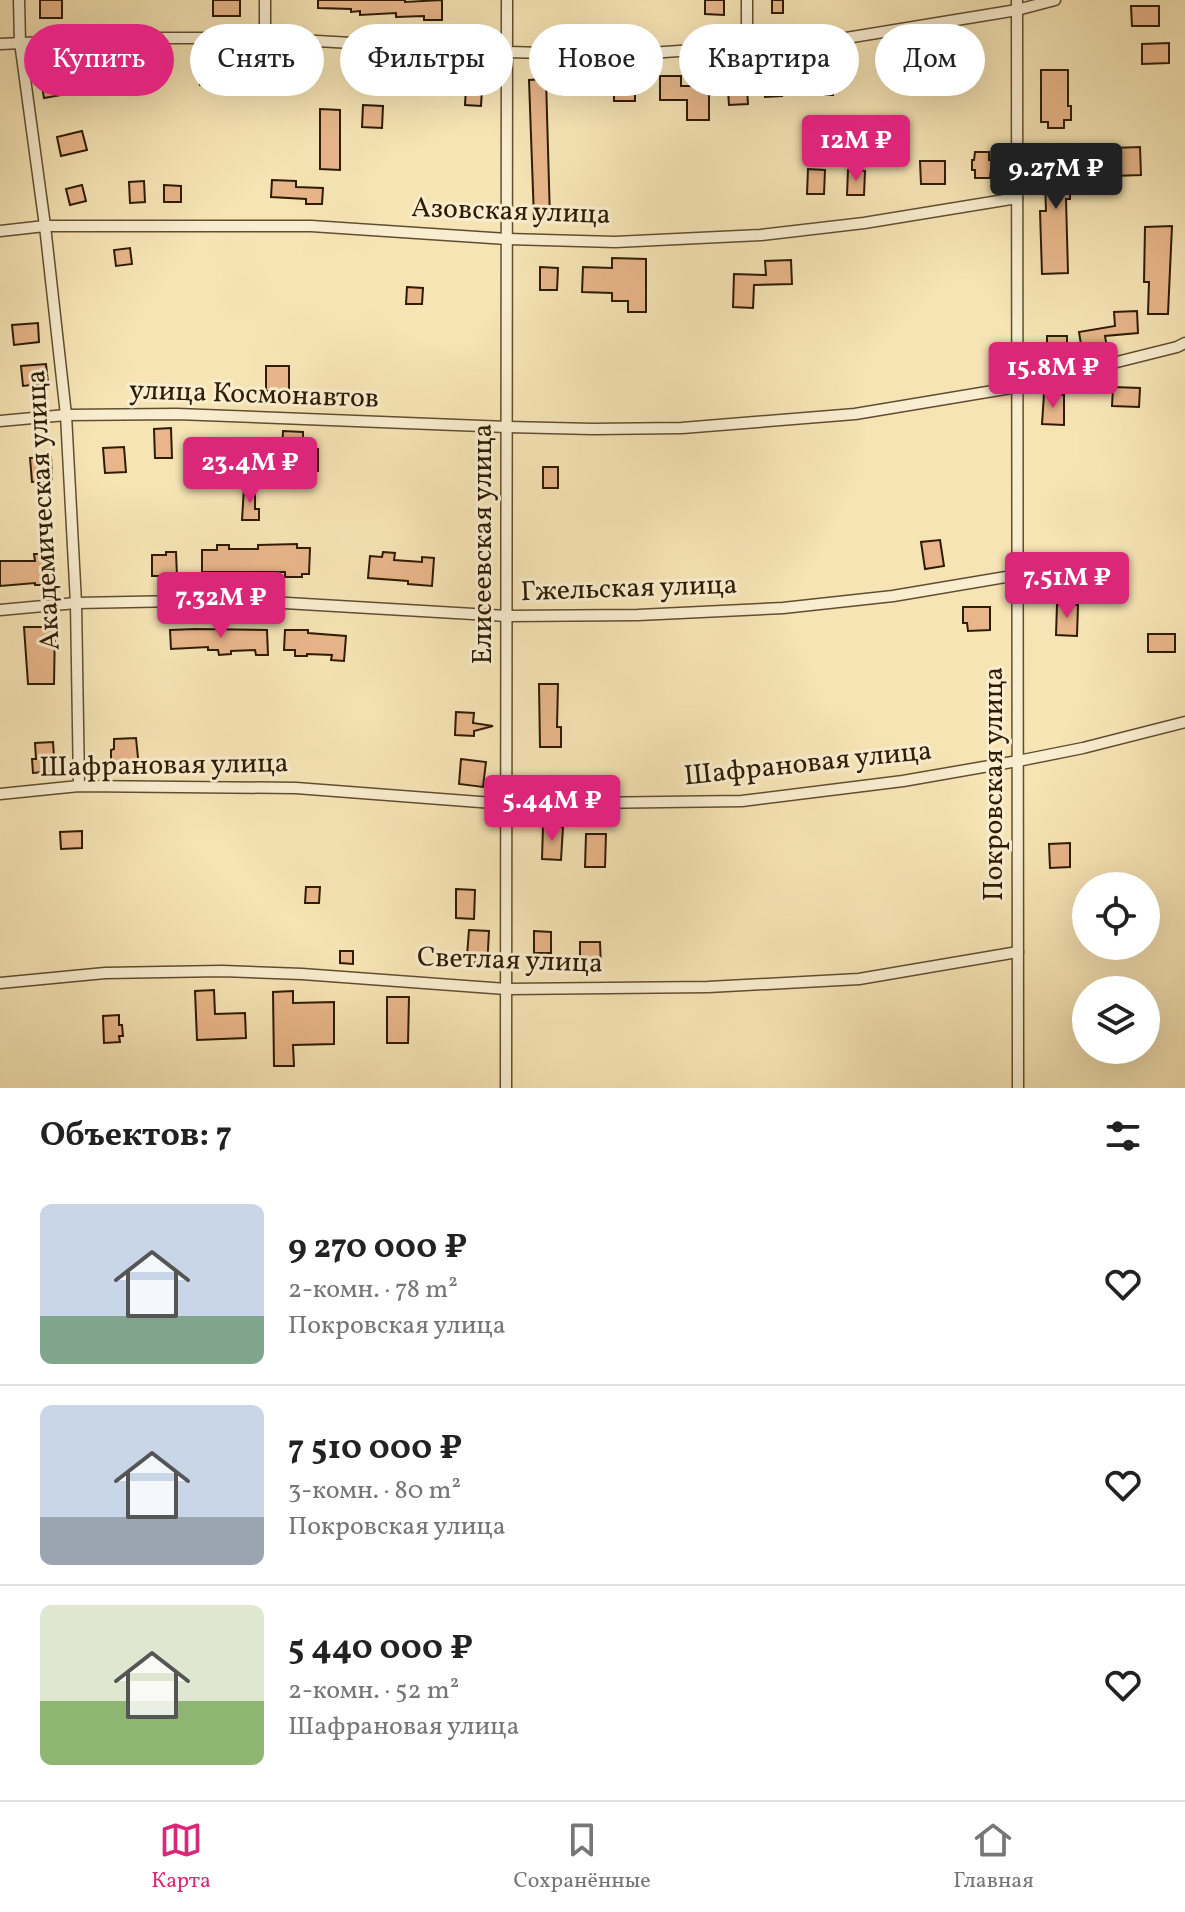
<!DOCTYPE html>
<html lang="ru">
<meta charset="utf-8">
<style>
body{margin:0;font-family:Vollkorn,serif;background:#f6f6f6;color:#222;height:100vh;display:flex;flex-direction:column;font-size:30px;white-space:nowrap}
*{box-sizing:border-box;margin:0}
p{font-size:26px;color:#767676}
.icon{flex:none;width:44px;height:44px;fill:none;stroke:currentColor;stroke-width:2;stroke-linecap:round;stroke-linejoin:round}
.map{position:relative;height:1088px;overflow:hidden}
.panel{display:flex;flex-direction:column;background:#fff;flex:1}
.panel>*{flex:none}
.guide{position:absolute;left:24px;top:24px;width:1138px;height:72px;display:flex;gap:16px}
.fabs{position:absolute;left:1072px;top:872px;display:grid;gap:16px}
.fabs a{display:grid;place-items:center;width:88px;height:88px;border-radius:50%;background:#fff;box-shadow:0 8px 32px #0002;font-size:40px}
.price{position:absolute;translate:-50% -68px;padding:0 18px;border-radius:8px;background:#db2777;color:#fff;font-size:26px;line-height:52px;filter:drop-shadow(0 2px 4px #0008)}
.price::after{content:'';position:absolute;left:50%;top:48px;width:24px;height:18px;margin-left:-12px;background:inherit;clip-path:polygon(0 0,100% 0,50% 100%)}
.price.current{background:#222;color:#fff}
ul{padding:0;list-style:none}
li{display:flex;align-items:center;gap:24px;height:200px;padding:0 40px}
li+li{border-top:2px solid #e0e0e0}
li span{display:grid;place-items:center;flex:none;width:224px;height:160px;border-radius:12px;color:#555}
li>.icon{margin-inline-start:auto}
span .icon{width:96px;height:96px;fill:#fffc;stroke-width:1}
li b{font-size:34px}
h2{display:flex;justify-content:space-between;align-items:center;height:96px;padding:0 40px;font-size:34px}
.tag{padding:0 28px;border-radius:36px;background:#fff;box-shadow:0 8px 32px #0002;font-size:28px;line-height:72px}
.tag.current{background:#db2777;color:#fff}
.menu{display:flex;justify-content:space-around;align-items:center;height:112px;border-top:2px solid #e0e0e0;background:#fff;font-size:22px;color:#767676}
.menu a{display:grid;justify-items:center;gap:4px}
.menu .current{color:#db2777}
.map>svg:first-child{display:block}
.building{fill:#e8b68a;stroke:#2f1c04;stroke-width:2}
.lines{fill:none;stroke-linecap:round;stroke-linejoin:round}
.minor-casing{stroke:#614e30;stroke-width:13}
.minor{stroke:#f9edcf;stroke-width:10}
.labels{text-anchor:middle;dominant-baseline:central;stroke-width:6;stroke-linejoin:round;paint-order:stroke}
.street-label{font-size:28px;fill:#2f1c04;stroke:#f9edcf}
</style>
<div class="map">
<svg width="1185" height="1088" viewBox="0 0 1185 1088">
<rect width="100%" height="100%" fill="#f6e4b5"/>
<filter id="stains"><feTurbulence type="fractalNoise" baseFrequency=".0025" numOctaves="4"/><feColorMatrix values="0 0 0 0 .2 0 0 0 0 .09 0 0 0 0 .02 0 0 0 .5 -.17"/></filter>
<radialGradient id="worn" r=".72"><stop offset=".6" stop-color="#630" stop-opacity="0"/><stop offset="1" stop-color="#630" stop-opacity=".3"/></radialGradient>
<g class="building">
<rect x="40" y="0" width="22" height="18"/>
<rect x="213" y="0" width="27" height="16"/>
<polygon points="318,0 405,0 405,2 442,0 442,20 424,20 424,16 396,17 396,13 360,15 360,11 351,12 351,9 318,8"/>
<polygon points="705,0 724,0 724,15 705,14"/>
<rect x="772" y="0" width="11" height="13"/>
<polygon points="1131,6 1159,6 1159,26 1132,26"/>
<polygon points="1169,43 1169,63 1142,64 1142,44"/>
<polygon points="200,63 223,63 223,84 200,85"/>
<polygon points="123,64 123,80 102,80 102,65"/>
<polygon points="832,67 833,95 816,95 815,68"/>
<polygon points="780,68 782,96 765,97 764,70"/>
<polygon points="1041,70 1068,70 1068,106 1071,106 1071,120 1064,120 1064,128 1048,128 1048,122 1041,122"/>
<polygon points="62,71 67,94 44,98 40,75"/>
<polygon points="746,74 748,104 729,105 727,75"/>
<polygon points="660,76 681,76 681,86 709,86 709,120 687,120 687,100 660,100"/>
<rect x="614" y="77" width="21" height="24"/>
<polygon points="546,79 550,219 534,219 529,80"/>
<polygon points="466,88 482,89 481,106 465,105"/>
<polygon points="363,105 383,106 382,128 362,127"/>
<polygon points="320,109 340,110 340,170 320,169"/>
<polygon points="82,131 87,150 61,156 57,137"/>
<polygon points="1070,147 1070,199 1066,199 1068,273 1042,274 1040,211 1046,211 1044,149"/>
<polygon points="1140,147 1141,175 1114,176 1113,148"/>
<polygon points="975,152 989,152 989,160 992,160 990,178 975,178 975,170 972,170 972,160 974,160"/>
<polygon points="920,161 945,161 945,184 921,184"/>
<polygon points="808,169 825,170 824,194 807,194"/>
<polygon points="848,170 865,171 864,195 847,195"/>
<polygon points="272,180 296,181 296,187 323,188 322,204 306,204 306,199 271,197"/>
<polygon points="144,181 145,202 130,203 129,182"/>
<polygon points="82,185 86,201 70,205 66,189"/>
<polygon points="164,185 181,186 181,202 164,202"/>
<polygon points="1172,226 1168,314 1148,314 1149,282 1144,282 1145,227"/>
<polygon points="130,248 132,264 116,266 114,250"/>
<polygon points="612,258 646,259 646,312 628,312 628,301 612,301 612,293 582,292 583,267 612,268"/>
<polygon points="791,260 792,284 754,285 753,308 733,307 734,274 766,275 765,261"/>
<polygon points="540,267 558,268 557,290 540,290"/>
<polygon points="407,287 423,288 422,304 406,304"/>
<polygon points="1137,311 1138,333 1105,336 1108,354 1083,357 1079,332 1115,326 1114,312"/>
<polygon points="38,323 39,342 14,345 12,325"/>
<polygon points="1047,336 1067,336 1067,362 1047,363"/>
<polygon points="46,364 48,383 23,386 21,366"/>
<rect x="266" y="366" width="23" height="25"/>
<polygon points="1113,387 1140,388 1139,407 1112,406"/>
<polygon points="1044,394 1064,395 1064,425 1042,424"/>
<polygon points="171,428 172,458 155,458 154,429"/>
<polygon points="283,431 303,432 303,454 282,453"/>
<polygon points="124,447 126,472 105,473 103,448"/>
<rect x="303" y="449" width="15" height="22"/>
<polygon points="51,457 52,481 32,482 30,458"/>
<rect x="543" y="467" width="15" height="21"/>
<polygon points="244,487 255,487 255,509 259,509 259,520 242,520"/>
<polygon points="940,540 944,566 925,569 921,542"/>
<polygon points="297,544 297,548 310,548 309,574 302,574 302,577 285,577 285,572 202,572 202,550 217,550 217,545 229,545 229,549 258,549 258,545"/>
<polygon points="166,552 176,552 177,576 152,576 152,555 166,555"/>
<polygon points="383,552 395,553 394,560 422,562 422,557 434,558 432,586 408,584 408,581 368,578 370,556 382,557"/>
<polygon points="34,554 47,554 48,585 35,585 35,583 0,586 0,561 35,561"/>
<polygon points="1057,605 1078,605 1077,636 1056,635"/>
<polygon points="963,607 990,607 990,630 968,631 967,623 963,623"/>
<polygon points="24,627 55,627 54,684 28,684"/>
<polygon points="195,629 267,630 268,655 256,655 255,650 231,651 231,654 219,655 218,650 208,650 208,647 171,649 170,630"/>
<polygon points="285,630 308,630 308,633 346,636 344,661 331,660 332,655 307,654 307,656 295,656 295,650 284,650"/>
<rect x="1148" y="634" width="27" height="18"/>
<polygon points="539,684 558,684 557,727 561,727 561,747 540,747"/>
<polygon points="456,712 474,713 473,723 493,726 474,731 474,736 455,735"/>
<polygon points="136,738 139,768 113,769 113,762 111,763 111,750 114,749 114,739"/>
<polygon points="53,742 55,771 33,773 32,759 36,759 35,743"/>
<polygon points="461,759 486,762 483,787 459,784"/>
<polygon points="543,826 563,827 561,860 542,859"/>
<polygon points="82,831 82,848 61,849 60,832"/>
<polygon points="586,834 606,834 605,867 585,867"/>
<polygon points="1070,843 1070,867 1050,868 1049,844"/>
<polygon points="306,887 320,887 319,903 305,903"/>
<polygon points="456,889 475,890 474,919 456,918"/>
<polygon points="469,930 489,931 487,968 474,967 475,957 467,956"/>
<polygon points="534,931 551,932 551,953 534,953"/>
<polygon points="580,942 600,942 601,968 580,968"/>
<polygon points="340,951 353,951 353,964 340,963"/>
<polygon points="214,990 215,1014 245,1013 246,1038 197,1040 195,991"/>
<polygon points="293,991 293,1003 334,1002 334,1044 293,1045 294,1066 274,1066 273,992"/>
<polygon points="387,997 409,997 408,1043 387,1043"/>
<polygon points="119,1015 119,1025 122,1025 123,1036 119,1036 120,1042 104,1043 103,1016"/>
</g>
<g class="lines">
<defs>
<g id="minor">
<polyline points="19,0 20,42 45,226 66,415 76,603 79,786"/>
<polyline points="265,0 265,38"/>
<polyline points="1017,0 1018,1088"/>
<polyline points="0,44 137,38 265,38 507,52 620,55 828,41 1017,10 1055,0"/>
<polyline points="747,48 747,0"/>
<polyline points="0,231 45,226 311,226 507,239 615,242 761,235 864,223 1017,198"/>
<polyline points="0,421 66,415 177,414 507,427 593,429 682,428 855,414 1017,387 1177,347 1185,343"/>
<polyline points="0,610 76,603 235,600 507,616 638,615 783,608 893,596 1018,575"/>
<polyline points="0,794 79,786 296,788 506,804 742,801 903,781 1018,761 1083,748 1185,722"/>
<polyline points="0,983 105,973 222,971 302,974 506,989 708,987 859,979 1018,952"/>
<polyline points="506,1088 507,0"/>
</g>
</defs>
<use href="#minor" class="minor-casing"/>
<use href="#minor" class="minor"/>
</g>
<g class="labels">
<g class="street-label">
<text transform="translate(511 212) rotate(2)">Азовская улица</text>
<text transform="translate(254 395) rotate(2)">улица Космонавтов</text>
<text transform="translate(44 510) rotate(-93)">Академическая улица</text>
<text transform="translate(483 544) rotate(-90)">Елисеевская улица</text>
<text transform="translate(629 589) rotate(-2)">Гжельская улица</text>
<text transform="translate(808 764) rotate(-6)">Шафрановая улица</text>
<text transform="translate(164 766) rotate(-1)">Шафрановая улица</text>
<text transform="translate(994 784) rotate(-90)">Покровская улица</text>
<text transform="translate(510 961) rotate(2)">Светлая улица</text>
</g>
</g>
<rect width="100%" height="100%" filter="url(#stains)"/>
<rect width="100%" height="100%" fill="url(#worn)"/>
</svg>
<div class="fabs">
<a><svg class="icon" aria-label="locate" viewBox="0 0 24 24"><circle cx="12" cy="12" r="6"/><path d="M12 2v4M12 18v4M2 12h4M18 12h4"/></svg></a>
<a><svg class="icon" aria-label="layers" viewBox="0 0 24 24"><path d="M12 4l9 5-9 5-9-5zM3 14l9 5 9-5"/></svg></a>
</div>
<b class="price" style="left:856px;top:183px">12M ₽</b>
<b class="price current" style="left:1056px;top:211px">9.27M ₽</b>
<b class="price" style="left:1053px;top:410px">15.8M ₽</b>
<b class="price" style="left:250px;top:505px">23.4M ₽</b>
<b class="price" style="left:1067px;top:620px">7.51M ₽</b>
<b class="price" style="left:221px;top:640px">7.32M ₽</b>
<b class="price" style="left:552px;top:843px">5.44M ₽</b>
<div class="guide">
<a class="tag current">Купить</a>
<a class="tag">Снять</a>
<a class="tag">Фильтры</a>
<a class="tag">Новое</a>
<a class="tag">Квартира</a>
<a class="tag">Дом</a>
</div>
</div>
<section class="panel">
<h2>Объектов: 7<svg class="icon" aria-label="filters" viewBox="0 0 24 24"><path d="M4 7h16M4 17h16"/><circle cx="9" cy="7" r="2"/><circle cx="15" cy="17" r="2"/></svg></h2>
<ul>
<li><span style="background:linear-gradient(#c9d6e8 70%,#7fa58c 0)"><svg class="icon" aria-label="home" viewBox="0 0 24 24"><path d="M3 11l9-7 9 7M6 9v11h12V9"/></svg></span><div><b>9 270 000 ₽</b><p>2-комн. · 78 m²</p><p>Покровская улица</p></div><svg class="icon" aria-label="heart" viewBox="0 0 24 24"><path d="M12 20l-8-8c-3-5 5-10 8-4 3-6 11-1 8 4z"/></svg></li>
<li><span style="background:linear-gradient(#c9d6e8 70%,#9aa5b1 0)"><svg class="icon" aria-label="home" viewBox="0 0 24 24"><path d="M3 11l9-7 9 7M6 9v11h12V9"/></svg></span><div><b>7 510 000 ₽</b><p>3-комн. · 80 m²</p><p>Покровская улица</p></div><svg class="icon" aria-label="heart" viewBox="0 0 24 24"><path d="M12 20l-8-8c-3-5 5-10 8-4 3-6 11-1 8 4z"/></svg></li>
<li><span style="background:linear-gradient(#dfe7d0 60%,#8fb573 0)"><svg class="icon" aria-label="home" viewBox="0 0 24 24"><path d="M3 11l9-7 9 7M6 9v11h12V9"/></svg></span><div><b>5 440 000 ₽</b><p>2-комн. · 52 m²</p><p>Шафрановая улица</p></div><svg class="icon" aria-label="heart" viewBox="0 0 24 24"><path d="M12 20l-8-8c-3-5 5-10 8-4 3-6 11-1 8 4z"/></svg></li>
</ul>
</section>
<nav class="menu">
<a class="current"><svg class="icon" aria-label="map" viewBox="0 0 24 24"><path d="M3 6l6-2 6 2 6-2v14l-6 2-6-2-6 2zM9 4v14M15 6v14"/></svg>Карта</a>
<a><svg class="icon" aria-label="saved" viewBox="0 0 24 24"><path d="M7 4h10v16l-5-4-5 4z"/></svg>Сохранённые</a>
<a><svg class="icon" aria-label="home" viewBox="0 0 24 24"><path d="M3 11l9-7 9 7M6 9v11h12V9"/></svg>Главная</a>
</nav>
